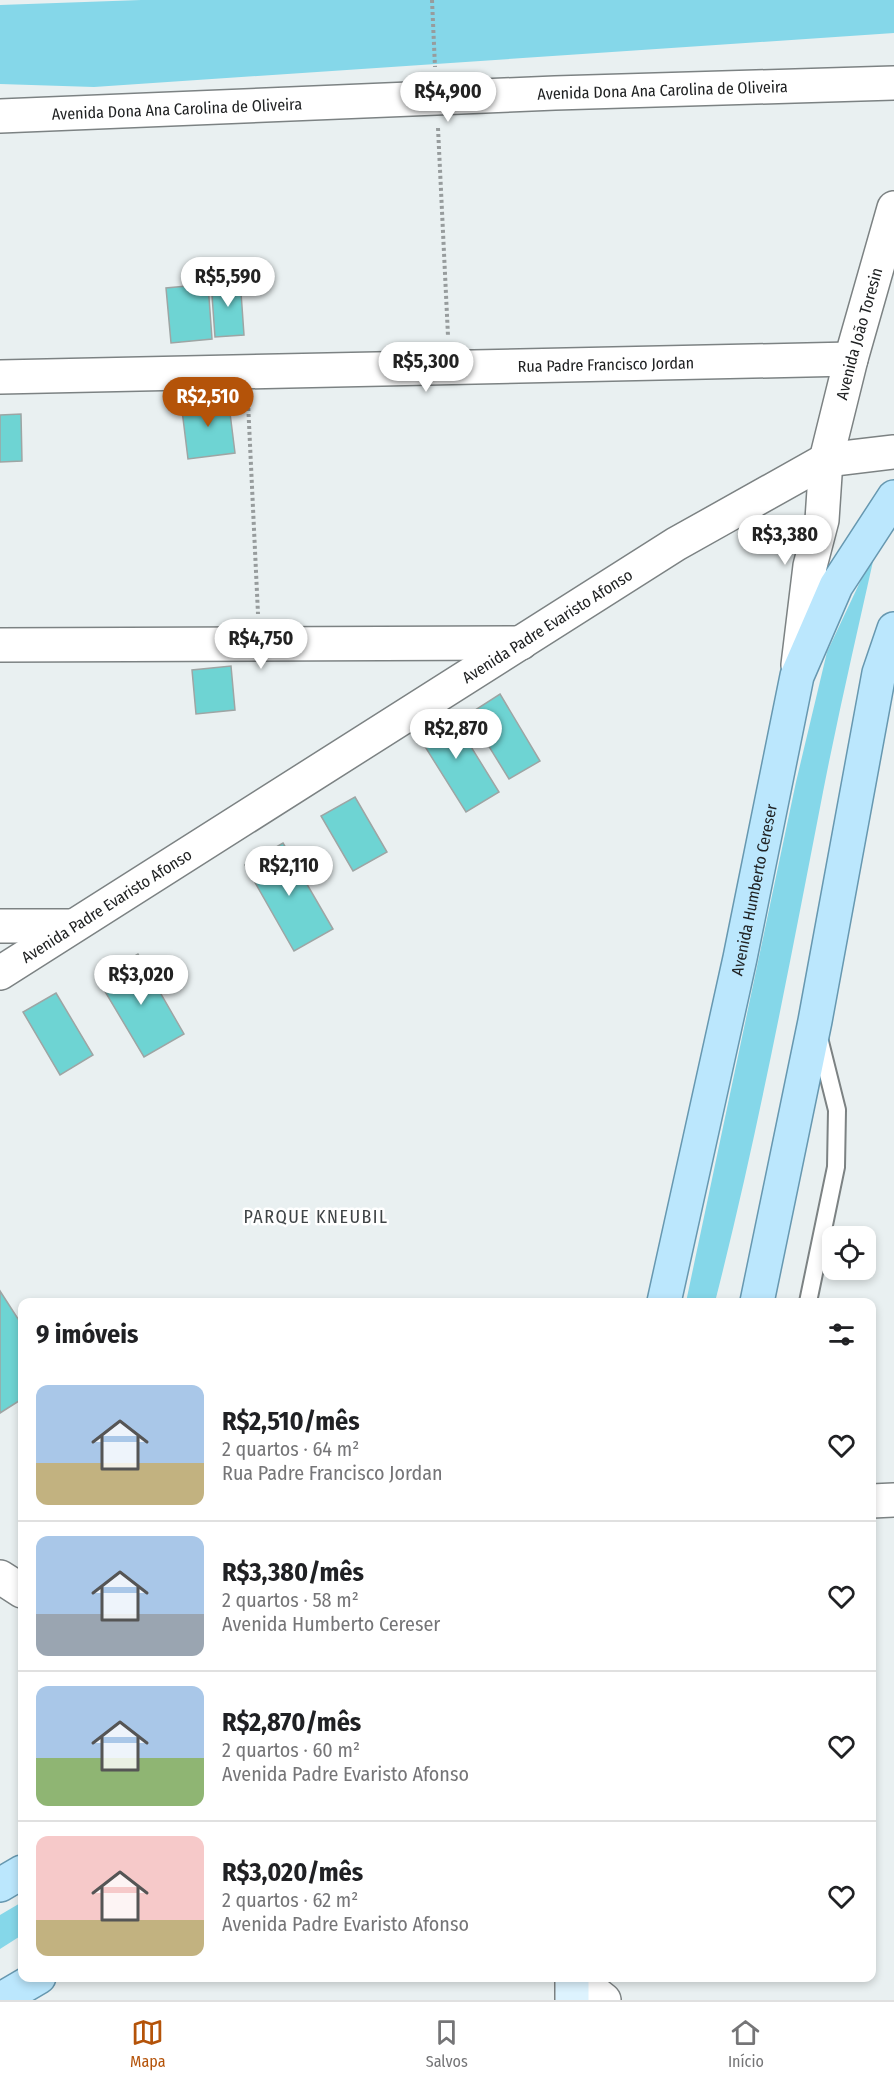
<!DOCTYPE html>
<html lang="pt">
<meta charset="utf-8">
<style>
body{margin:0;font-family:"Fira Sans Condensed",sans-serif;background:#f2f2f2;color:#202124;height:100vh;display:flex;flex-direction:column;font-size:22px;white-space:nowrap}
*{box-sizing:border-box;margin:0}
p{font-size:20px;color:#757577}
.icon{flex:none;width:33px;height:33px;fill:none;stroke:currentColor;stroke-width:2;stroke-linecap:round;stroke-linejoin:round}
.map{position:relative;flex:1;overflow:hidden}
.sheet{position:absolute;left:18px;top:1298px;width:858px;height:684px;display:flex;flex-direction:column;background:#fff;border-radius:12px;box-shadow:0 3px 9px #0003}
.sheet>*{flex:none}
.buttons{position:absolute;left:822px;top:1226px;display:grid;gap:12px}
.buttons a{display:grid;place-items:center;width:54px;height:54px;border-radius:12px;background:#fff;box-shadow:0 3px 9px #0003;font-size:30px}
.price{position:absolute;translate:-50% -51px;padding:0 14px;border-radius:21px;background:#fff;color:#222;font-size:20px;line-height:39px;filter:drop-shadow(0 2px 3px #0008)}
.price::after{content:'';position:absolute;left:50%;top:36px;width:18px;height:14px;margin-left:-9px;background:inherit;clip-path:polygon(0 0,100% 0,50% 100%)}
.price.active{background:#b45309;color:#fff}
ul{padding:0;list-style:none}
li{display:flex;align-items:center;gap:18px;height:150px;padding:0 18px}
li+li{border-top:2px solid #e0e0e0}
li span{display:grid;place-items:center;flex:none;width:168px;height:120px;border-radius:12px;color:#555}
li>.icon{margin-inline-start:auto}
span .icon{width:72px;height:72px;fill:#fffc;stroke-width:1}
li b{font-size:26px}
h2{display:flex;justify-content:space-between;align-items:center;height:72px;padding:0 18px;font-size:26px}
.menu{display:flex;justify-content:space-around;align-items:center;height:84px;border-top:2px solid #e0e0e0;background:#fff;font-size:16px;color:#757577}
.menu a{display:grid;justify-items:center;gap:3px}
.menu .active{color:#b45309}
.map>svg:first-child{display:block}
.green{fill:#85d7e9}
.building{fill:#6ed4d3;stroke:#9ea5a4;stroke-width:1.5}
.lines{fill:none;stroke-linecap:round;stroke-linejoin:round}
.service-casing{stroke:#7c8283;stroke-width:20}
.minor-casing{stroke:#7c8283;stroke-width:36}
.tertiary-casing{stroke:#7c8283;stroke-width:36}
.secondary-casing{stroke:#7c8283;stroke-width:36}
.primary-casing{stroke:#6798b0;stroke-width:36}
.path{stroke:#979c9d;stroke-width:4;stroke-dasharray:3 3;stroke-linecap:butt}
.service{stroke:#fff;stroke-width:16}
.minor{stroke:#fff;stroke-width:33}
.tertiary{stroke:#fff;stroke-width:33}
.secondary{stroke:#ddf3fe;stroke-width:33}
.primary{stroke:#bbe7fd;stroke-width:33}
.labels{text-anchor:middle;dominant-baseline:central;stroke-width:5;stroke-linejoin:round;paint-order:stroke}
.street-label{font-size:16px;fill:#202223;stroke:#fff}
.neighbourhood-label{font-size:18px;letter-spacing:1.5px;fill:#3f4446;stroke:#fff}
</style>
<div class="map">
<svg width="894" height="2000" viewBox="0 0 894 2000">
<rect width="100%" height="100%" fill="#e9f0f1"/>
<g class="green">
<polygon points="141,0 894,0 894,33 94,87 0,84 0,5"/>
<path d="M 876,548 C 858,629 839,710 823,792 C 790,962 758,1133 715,1302 L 686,1302 L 796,782 L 827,652 Z"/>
<polygon points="22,1902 22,1935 0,1949 0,1915"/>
</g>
<g class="building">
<polygon points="240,278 244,335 215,337 211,281"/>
<polygon points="208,284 212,339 171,343 166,288"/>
<polygon points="228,397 235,453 188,459 181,402"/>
<polygon points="21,414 22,461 0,462 0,415"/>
<polygon points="231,666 235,710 196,714 192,670"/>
<polygon points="500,694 540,761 509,779 469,714"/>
<polygon points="447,708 499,792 466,812 414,729"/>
<polygon points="355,797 387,852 353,871 321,816"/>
<polygon points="283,843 333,929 294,951 245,865"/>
<polygon points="138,954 184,1034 144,1057 97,978"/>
<polygon points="56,993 93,1055 60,1075 23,1012"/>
<polygon points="0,1291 22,1325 22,1399 0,1413"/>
</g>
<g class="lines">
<defs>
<polyline id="service" points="808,1302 836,1167 837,1110 819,1038"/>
<g id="minor">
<path id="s1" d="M 0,116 L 555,93 L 894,83"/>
<path id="s2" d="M 0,377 L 851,359"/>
<polyline points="0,645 521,643"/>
<polyline points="0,926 72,926"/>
<polyline points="872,1501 894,1500"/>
<polyline points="0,1577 22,1591"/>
<polyline points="575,1977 604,2000"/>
</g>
<g id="tertiary">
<path id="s3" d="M 798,665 L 810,566 L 822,520 L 826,460 L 851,359 L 894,208"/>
<path id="s4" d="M 0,973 L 676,544 L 826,460 L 894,452"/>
</g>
<polyline id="secondary" points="572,2000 572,1977"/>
<g id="primary">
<path id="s5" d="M 664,1302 L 740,958 L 797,676 L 836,586 L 894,497"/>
<polyline points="757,1302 815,1021 879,673 894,629"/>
<polyline points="0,1885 22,1872"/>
<polyline points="0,2000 39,1977"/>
</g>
</defs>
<use href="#service" class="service-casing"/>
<use href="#minor" class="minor-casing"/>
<use href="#tertiary" class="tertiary-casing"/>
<use href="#secondary" class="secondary-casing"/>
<use href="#primary" class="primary-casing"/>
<g class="path">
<polyline points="432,0 435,67"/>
<polyline points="438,128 448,336"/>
<polyline points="248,402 258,614"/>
</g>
<use href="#service" class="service"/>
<use href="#minor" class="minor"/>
<use href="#tertiary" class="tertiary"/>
<use href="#secondary" class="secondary"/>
<use href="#primary" class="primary"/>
</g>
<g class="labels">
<g class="street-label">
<text stroke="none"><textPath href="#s1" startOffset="663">Avenida Dona Ana Carolina de Oliveira</textPath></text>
<text stroke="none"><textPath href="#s1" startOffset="177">Avenida Dona Ana Carolina de Oliveira</textPath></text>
<text stroke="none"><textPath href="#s3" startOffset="338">Avenida João Toresin</textPath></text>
<text stroke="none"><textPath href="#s2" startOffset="606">Rua Padre Francisco Jordan</textPath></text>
<text stroke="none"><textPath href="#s4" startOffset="648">Avenida Padre Evaristo Afonso</textPath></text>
<text stroke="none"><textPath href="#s5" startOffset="422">Avenida Humberto Cereser</textPath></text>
<text stroke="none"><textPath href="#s4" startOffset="126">Avenida Padre Evaristo Afonso</textPath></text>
</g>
<g class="neighbourhood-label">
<text x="316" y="1217">PARQUE KNEUBIL</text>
</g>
</g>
</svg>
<div class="buttons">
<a><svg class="icon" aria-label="locate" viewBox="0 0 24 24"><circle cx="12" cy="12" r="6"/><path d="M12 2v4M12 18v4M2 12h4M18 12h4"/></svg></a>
</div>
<b class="price" style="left:448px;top:123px">R$4,900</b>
<b class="price" style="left:228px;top:308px">R$5,590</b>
<b class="price" style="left:426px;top:393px">R$5,300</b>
<b class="price active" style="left:208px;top:428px">R$2,510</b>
<b class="price" style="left:785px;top:566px">R$3,380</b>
<b class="price" style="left:261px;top:670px">R$4,750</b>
<b class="price" style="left:456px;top:760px">R$2,870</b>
<b class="price" style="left:289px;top:897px">R$2,110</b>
<b class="price" style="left:141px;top:1006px">R$3,020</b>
<section class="sheet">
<h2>9 imóveis<svg class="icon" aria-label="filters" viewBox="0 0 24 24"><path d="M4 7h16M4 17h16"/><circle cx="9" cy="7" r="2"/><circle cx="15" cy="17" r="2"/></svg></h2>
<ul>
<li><span style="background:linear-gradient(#a9c7e8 65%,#c2b280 0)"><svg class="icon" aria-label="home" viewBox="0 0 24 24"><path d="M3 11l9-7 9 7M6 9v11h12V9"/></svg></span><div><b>R$2,510/mês</b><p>2 quartos · 64 m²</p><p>Rua Padre Francisco Jordan</p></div><svg class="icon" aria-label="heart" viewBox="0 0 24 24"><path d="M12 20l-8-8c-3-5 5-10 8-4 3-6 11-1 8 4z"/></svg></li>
<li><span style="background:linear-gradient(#a9c7e8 65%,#9aa5b1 0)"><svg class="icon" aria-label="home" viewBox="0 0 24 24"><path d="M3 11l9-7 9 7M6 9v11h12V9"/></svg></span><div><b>R$3,380/mês</b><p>2 quartos · 58 m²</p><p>Avenida Humberto Cereser</p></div><svg class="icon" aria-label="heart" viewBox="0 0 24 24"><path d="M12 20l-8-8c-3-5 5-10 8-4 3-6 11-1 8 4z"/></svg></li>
<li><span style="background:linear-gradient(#a9c7e8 60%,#8fb573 0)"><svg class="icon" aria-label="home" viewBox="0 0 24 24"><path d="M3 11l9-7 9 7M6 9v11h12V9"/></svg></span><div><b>R$2,870/mês</b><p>2 quartos · 60 m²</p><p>Avenida Padre Evaristo Afonso</p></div><svg class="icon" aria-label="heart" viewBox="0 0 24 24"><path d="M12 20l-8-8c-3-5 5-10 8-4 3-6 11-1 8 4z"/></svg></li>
<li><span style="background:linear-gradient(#f6c9c9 70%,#c2b280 0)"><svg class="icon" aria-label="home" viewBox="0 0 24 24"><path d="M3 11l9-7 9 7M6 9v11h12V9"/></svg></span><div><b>R$3,020/mês</b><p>2 quartos · 62 m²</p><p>Avenida Padre Evaristo Afonso</p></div><svg class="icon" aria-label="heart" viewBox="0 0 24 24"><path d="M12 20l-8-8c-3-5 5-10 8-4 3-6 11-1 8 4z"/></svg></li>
</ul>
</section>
</div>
<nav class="menu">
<a class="active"><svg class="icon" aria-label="map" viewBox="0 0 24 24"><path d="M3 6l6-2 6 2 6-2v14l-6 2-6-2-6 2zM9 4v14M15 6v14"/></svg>Mapa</a>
<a><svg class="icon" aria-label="saved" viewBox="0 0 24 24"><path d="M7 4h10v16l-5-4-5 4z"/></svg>Salvos</a>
<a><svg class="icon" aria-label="home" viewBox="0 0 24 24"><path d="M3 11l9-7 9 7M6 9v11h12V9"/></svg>Início</a>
</nav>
